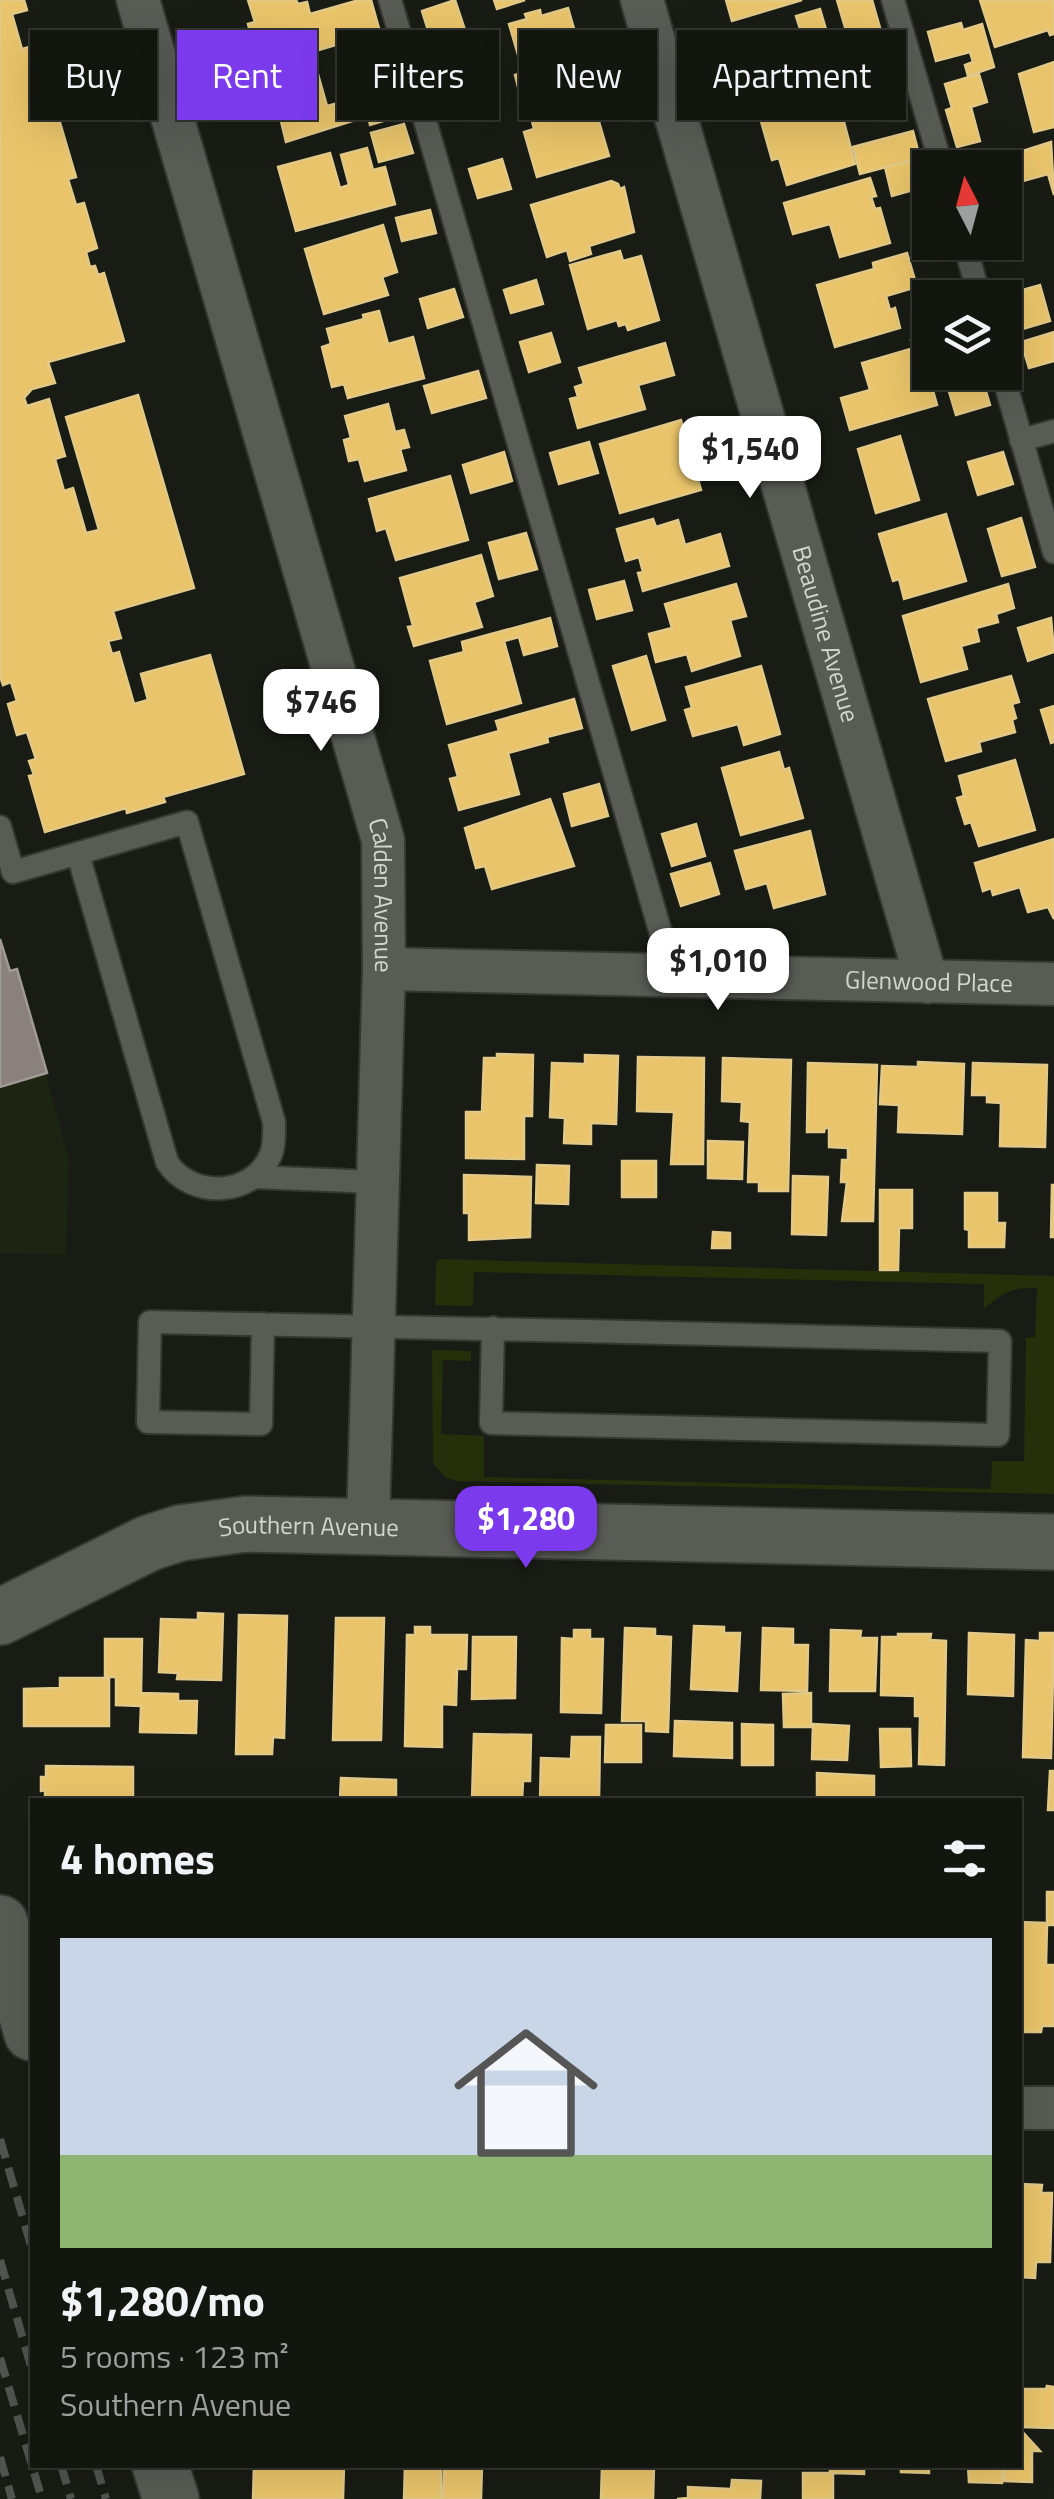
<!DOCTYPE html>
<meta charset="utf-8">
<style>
body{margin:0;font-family:"Titillium Web",sans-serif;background:#20221d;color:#f1f3f6;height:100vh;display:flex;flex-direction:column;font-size:38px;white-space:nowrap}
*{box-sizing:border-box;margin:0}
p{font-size:32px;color:#9d9f9e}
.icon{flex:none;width:55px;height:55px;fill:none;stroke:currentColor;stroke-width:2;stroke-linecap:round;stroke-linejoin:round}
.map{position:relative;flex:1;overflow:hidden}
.details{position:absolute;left:30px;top:1798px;width:992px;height:670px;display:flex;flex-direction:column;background:#13150f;border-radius:0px;box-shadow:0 10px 40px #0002,0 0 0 2px #32342f}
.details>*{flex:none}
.banner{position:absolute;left:30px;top:30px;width:995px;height:90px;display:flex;gap:20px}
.needle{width:65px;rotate:354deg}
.buttons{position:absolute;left:912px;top:150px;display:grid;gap:20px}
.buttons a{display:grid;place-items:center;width:110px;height:110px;border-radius:0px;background:#13150f;box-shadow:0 10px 40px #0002,0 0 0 2px #32342f;font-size:50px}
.price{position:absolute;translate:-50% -85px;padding:0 22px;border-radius:20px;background:#fff;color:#222;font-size:32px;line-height:65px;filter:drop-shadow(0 2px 5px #0008)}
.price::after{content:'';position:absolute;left:50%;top:60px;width:30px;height:22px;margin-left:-15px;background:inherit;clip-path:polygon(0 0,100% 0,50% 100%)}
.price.on{background:#7c3aed;color:#fff}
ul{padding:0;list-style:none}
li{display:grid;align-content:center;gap:20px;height:530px;padding:0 30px}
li+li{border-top:2px solid #32342f}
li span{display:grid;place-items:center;height:310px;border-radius:0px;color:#555}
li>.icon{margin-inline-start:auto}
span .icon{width:180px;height:180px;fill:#fffc;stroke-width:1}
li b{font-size:42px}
h2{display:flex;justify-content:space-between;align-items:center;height:120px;padding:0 30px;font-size:42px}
.tag{padding:0 35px;border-radius:0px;background:#13150f;box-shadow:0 10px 40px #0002,0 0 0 2px #32342f;font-size:35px;line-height:90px}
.tag.on{background:#7c3aed;color:#fff}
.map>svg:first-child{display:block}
.built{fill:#1d2411}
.green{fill:#252f0a}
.homes{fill:#e9c46a;stroke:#e2c988;stroke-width:2.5}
.industry{fill:#8a817c;stroke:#a09a94;stroke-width:2.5}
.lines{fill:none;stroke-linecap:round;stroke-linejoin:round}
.service-casing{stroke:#353832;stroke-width:26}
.minor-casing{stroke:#353832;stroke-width:46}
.tertiary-casing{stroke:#353832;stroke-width:59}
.service{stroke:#595b55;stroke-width:22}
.minor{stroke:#595b55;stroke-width:42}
.tertiary{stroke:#595b55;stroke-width:55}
.rail{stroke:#525450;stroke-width:8;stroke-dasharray:20 10;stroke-linecap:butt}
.labels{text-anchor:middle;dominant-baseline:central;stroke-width:10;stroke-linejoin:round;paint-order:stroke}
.street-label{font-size:25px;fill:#d2d6cd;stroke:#1a1f11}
</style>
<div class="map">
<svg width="1054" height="2499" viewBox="0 0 1054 2499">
<rect width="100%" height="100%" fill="#191c14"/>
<polygon class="built" points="0,939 9,970 17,969 69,1159 66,1255 0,1253"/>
<path class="green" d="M 440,1259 L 1054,1276 L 1054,1494 L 456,1481 L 445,1477 L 433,1463 L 432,1350 L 471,1351 L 471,1361 L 443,1360 L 441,1434 L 484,1436 L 484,1477 L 991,1489 L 992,1461 L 1024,1461 L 1026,1338 L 1035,1337 L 1037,1288 C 1015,1286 1000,1294 984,1309 L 984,1284 L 474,1272 L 473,1306 L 435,1305 L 436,1262 Z"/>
<g class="homes">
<polygon points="0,0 24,0 27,10 12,14 22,49 29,47 38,77 46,75 76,177 68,179 76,205 84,203 97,248 86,252 90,267 95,266 98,275 104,273 124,341 48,362 55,383 32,389 24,398 27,406 49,399 65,456 55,459 64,491 73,488 86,533 99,530 66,417 138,395 194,588 113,611 121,638 108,641 112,654 119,652 134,704 148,700 141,674 210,655 244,774 163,797 165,802 127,813 126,808 45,832 29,776 34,775 29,761 36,759 27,732 17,735 8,704 17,701 11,682 3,685 0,676"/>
<polygon points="248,0 296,0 298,4 307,2 310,14 359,0 371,0 380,32 309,53 307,45 248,63 242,40 251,37 248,24 255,22"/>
<polygon points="455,0 465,30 431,40 422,11"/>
<polygon points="494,0 525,0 497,9"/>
<polygon points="726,0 802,0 732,21"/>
<polygon points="837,0 872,0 884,42 852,51"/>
<polygon points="980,0 1054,0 1054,34 1050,35 1048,30 995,47"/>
<polygon points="568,8 582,56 563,62 567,77 519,91 515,75 523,72 509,24 527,19 525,14 540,10 541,16"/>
<polygon points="820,9 830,43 805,51 814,81 753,99 737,43 800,29 796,16"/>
<polygon points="961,23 963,30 982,24 994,67 968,76 965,65 973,62 970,52 936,61 928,32"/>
<polygon points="462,33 473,62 438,75 427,46"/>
<polygon points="1054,62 1054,127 1034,132 1019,74"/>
<polygon points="316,67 327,106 361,97 358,89 394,79 404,115 370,125 368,116 286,142 279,113 272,115 269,106 261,109 254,85"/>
<polygon points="979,74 987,102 971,107 980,141 957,147 946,110 952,108 945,84"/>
<polygon points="590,91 609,156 537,177 524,132 534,129 529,109"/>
<polygon points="838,99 855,164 787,185 779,158 772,160 761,121"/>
<polygon points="404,124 413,153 379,162 371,133"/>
<polygon points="913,131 920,158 860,174 853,147"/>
<polygon points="1051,142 1054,195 1048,174 1005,186 1005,168 969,168"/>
<polygon points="367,148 373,170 385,167 395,204 296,231 278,167 330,153 340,188 349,185 341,155"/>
<polygon points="920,158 928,186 892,196 885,167"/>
<polygon points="502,159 511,189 478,198 469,169"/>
<polygon points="870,178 876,196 871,197 875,209 880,208 890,243 840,257 830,224 793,234 784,203"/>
<polygon points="611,181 618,184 620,189 624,187 634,232 589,246 591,254 570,261 567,250 547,257 531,205"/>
<polygon points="430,210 436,233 402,241 396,218"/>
<polygon points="383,225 397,272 382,277 388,295 324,314 305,249"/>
<polygon points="620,251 623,261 641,256 659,320 628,330 626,324 619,326 617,320 588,329 570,265"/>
<polygon points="907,253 917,287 886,296 890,310 895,308 900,328 835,347 817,285 874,269 873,263"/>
<polygon points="536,280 543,304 511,313 504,290"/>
<polygon points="1040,285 1050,321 1016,331 1005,295"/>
<polygon points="454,289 463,317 428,328 420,299"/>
<polygon points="379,311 388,344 413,337 424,378 348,398 344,384 332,387 322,347 331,344 327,329 364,319 363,315"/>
<polygon points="1054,332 1054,361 1029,368 1021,342"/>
<polygon points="551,333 560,362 529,372 520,342"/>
<polygon points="930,335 930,372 941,372 944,384 932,387 937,405 850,430 841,398 870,390 862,363 914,348 911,340"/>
<polygon points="665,343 674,375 638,385 645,409 578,428 570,399 578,397 575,387 584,384 579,368"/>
<polygon points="478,371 486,398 432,413 424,386"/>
<polygon points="943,372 980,372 982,378 948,388"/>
<polygon points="982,378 990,405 956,415 948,388"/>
<polygon points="388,404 395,432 404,430 409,447 400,449 406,470 365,481 359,459 349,461 344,440 351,438 345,416"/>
<polygon points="681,420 701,490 620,513 600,444"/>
<polygon points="900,436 919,500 876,513 858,449"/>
<polygon points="589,442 598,473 559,484 550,453"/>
<polygon points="504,452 512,481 471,493 463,465"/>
<polygon points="1003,452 1013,484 978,495 968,462"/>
<polygon points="450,476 468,540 396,560 386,528 377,531 369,499"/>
<polygon points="946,514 966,581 904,599 899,579 893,581 879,534"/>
<polygon points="1021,518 1035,567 1002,576 988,529"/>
<polygon points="653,519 656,527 678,520 685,545 720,534 729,566 643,591 638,573 643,572 639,557 626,561 617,529"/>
<polygon points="526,533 537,569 499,579 489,543"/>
<polygon points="481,555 493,596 474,602 482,627 414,646 408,627 413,626 400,578"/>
<polygon points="624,581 632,610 597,619 589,590"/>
<polygon points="736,584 746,616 730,620 740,656 692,671 687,654 656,662 649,634 672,628 665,604"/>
<polygon points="1008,584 1014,608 996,614 998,622 976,628 979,641 961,646 967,669 921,682 903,616"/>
<polygon points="550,618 557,646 524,655 519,637 504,641 521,703 447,724 430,661 464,652 462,642"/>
<polygon points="1051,618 1054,652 1028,661 1018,628"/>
<polygon points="646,656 665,720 632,730 613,666"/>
<polygon points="761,666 780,734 744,745 738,724 693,736 685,710 692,708 686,687"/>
<polygon points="1011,676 1019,702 1012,704 1016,718 1012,720 1015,732 979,742 981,751 946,761 928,699"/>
<polygon points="574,699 582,728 547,737 548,742 508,753 519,794 459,810 450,779 458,777 449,745 499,731 496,721"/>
<polygon points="1054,706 1054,742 1051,743 1041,710"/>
<polygon points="779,752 784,770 789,768 803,818 741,835 722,768"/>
<polygon points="1015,760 1035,830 979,846 971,822 965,824 957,798 964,796 959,776"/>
<polygon points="599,784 608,816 572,826 564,794"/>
<polygon points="550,799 574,866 492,889 485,866 476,868 465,828"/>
<polygon points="696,824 705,856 672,866 662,834"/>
<polygon points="810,831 825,894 774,908 767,883 746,889 735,851"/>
<polygon points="1054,839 1054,919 1048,907 1028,912 1020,887 993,895 991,888 983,891 975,863"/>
<polygon points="710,863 719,894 681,906 671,874"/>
<polygon points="497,1054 533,1055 532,1116 524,1116 524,1159 466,1158 466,1112 482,1112 484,1058 497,1058"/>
<polygon points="585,1055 618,1056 616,1124 591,1123 591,1144 564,1143 565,1118 550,1117 552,1063 585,1064"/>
<polygon points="638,1057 704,1058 703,1164 671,1164 674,1112 637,1111"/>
<polygon points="723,1058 791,1060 788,1191 759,1191 759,1182 748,1182 750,1122 741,1121 742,1102 722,1101"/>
<polygon points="918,1062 964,1064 962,1134 898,1132 899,1105 880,1104 882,1066 918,1067"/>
<polygon points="808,1063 877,1065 873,1221 842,1221 847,1182 841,1182 842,1160 848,1160 848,1148 829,1147 829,1128 825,1128 824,1132 807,1132"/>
<polygon points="973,1063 1047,1065 1045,1147 1000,1146 1001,1103 987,1102 987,1095 972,1095"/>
<polygon points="708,1141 743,1142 742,1179 708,1178"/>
<rect x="622" y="1161" width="34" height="36"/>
<polygon points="537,1165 569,1166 568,1204 536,1203"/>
<polygon points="464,1175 531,1177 530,1237 469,1240 469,1213 464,1213"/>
<polygon points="793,1176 828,1177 826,1235 792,1234"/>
<polygon points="1052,1185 1054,1185 1054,1237 1051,1237"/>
<polygon points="880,1190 912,1190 912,1228 899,1228 898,1270 880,1270"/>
<polygon points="965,1193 997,1193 997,1223 1005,1223 1004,1247 969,1247 969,1230 965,1229"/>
<polygon points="713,1232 730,1233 730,1248 712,1248"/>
<polygon points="198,1613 223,1614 221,1680 177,1679 178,1673 159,1672 161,1619 198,1620"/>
<polygon points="239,1615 287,1616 284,1738 273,1737 272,1754 236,1754"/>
<polygon points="336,1618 384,1618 381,1740 333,1740"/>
<polygon points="694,1626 724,1627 724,1633 740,1633 737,1691 691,1689"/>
<polygon points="415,1627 430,1627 430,1635 467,1635 466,1669 457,1669 456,1705 442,1704 442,1747 405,1746 407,1635 415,1635"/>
<polygon points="625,1628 655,1629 655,1636 671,1637 668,1732 646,1731 646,1721 622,1721"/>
<polygon points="763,1628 793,1629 793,1645 808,1645 807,1691 761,1690"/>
<polygon points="574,1630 590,1630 590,1639 603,1639 601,1713 561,1712 562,1638 574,1639"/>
<polygon points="831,1630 861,1631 860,1638 877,1638 875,1691 830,1691"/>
<polygon points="969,1633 1014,1635 1013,1696 968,1694"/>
<polygon points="1040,1633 1054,1633 1051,1758 1023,1757 1026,1640 1040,1641"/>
<polygon points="898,1634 931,1634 930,1640 946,1641 944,1765 919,1764 920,1716 915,1716 915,1696 881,1695 882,1637 898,1637"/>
<polygon points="473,1637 516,1637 515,1698 472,1699"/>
<polygon points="105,1639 142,1639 141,1693 178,1694 178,1701 197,1701 196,1733 140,1732 141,1706 116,1705 116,1677 105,1677"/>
<polygon points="60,1678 109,1678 109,1726 24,1726 24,1689 60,1688"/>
<polygon points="811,1693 811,1727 784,1727 783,1694"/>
<polygon points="675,1721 732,1723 732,1758 674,1756"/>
<polygon points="742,1724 773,1725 773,1765 742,1765"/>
<polygon points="813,1724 849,1726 847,1760 812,1759"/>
<polygon points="606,1725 641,1725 641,1762 605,1762"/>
<polygon points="880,1729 910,1729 911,1766 881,1767"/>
<polygon points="474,1734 531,1735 530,1781 523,1781 522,1800 472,1800"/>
<polygon points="572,1737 600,1737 599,1800 540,1800 541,1758 571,1759"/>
<polygon points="46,1766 133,1767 133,1800 45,1800 45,1790 41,1791 41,1777 46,1777"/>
<polygon points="1050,1771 1054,1771 1054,1810 1048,1810"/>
<polygon points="817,1773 874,1776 874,1800 817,1800"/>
<polygon points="341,1778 396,1780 396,1800 340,1800"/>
<polygon points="1047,1892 1054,1892 1054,1925 1047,1925 1046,1965 1054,1965 1054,2026 1042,2026 1041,2032 1020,2032 1020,1922 1047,1923"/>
<polygon points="1020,2184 1042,2185 1041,2193 1052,2193 1050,2262 1036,2262 1035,2278 1020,2277"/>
<polygon points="1047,2386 1054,2387 1054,2428 1020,2427 1022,2389 1046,2389"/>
<polygon points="1020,2429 1040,2451 1032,2451 1032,2482 1004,2481 1004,2465 1020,2465"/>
<polygon points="254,2465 344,2465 343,2499 253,2499"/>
<polygon points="405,2465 441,2465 441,2499 404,2499"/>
<polygon points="444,2465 482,2465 481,2499 443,2499"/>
<polygon points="830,2465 864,2465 864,2474 833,2473 833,2499 803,2499 803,2473 830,2473"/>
<polygon points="901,2465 929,2465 929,2473 901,2472"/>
<polygon points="968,2465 1002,2465 1002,2483 969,2482"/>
<polygon points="602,2466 654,2467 653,2499 601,2499"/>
<polygon points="732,2480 761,2481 760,2499 677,2499 688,2498 688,2487 731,2489"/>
</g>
<polygon class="industry" points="0,939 10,971 17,969 47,1073 0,1087"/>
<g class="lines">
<defs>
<g id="service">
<polyline points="390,0 673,975"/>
<polyline points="893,0 942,168"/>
<polyline points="964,242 980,298"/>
<polyline points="1002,372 1054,552"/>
<polyline points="1021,440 1054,431"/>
<path d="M 0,827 L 13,872 L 187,822 L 274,1122 C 274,1132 275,1144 271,1154 C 254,1198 190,1199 167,1162 L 78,854"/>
<polyline points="255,1177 376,1182"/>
<path d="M 263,1324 L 261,1424 L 148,1422 L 150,1322 C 433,1327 717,1334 1000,1341 L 998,1435 L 491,1423 L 493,1328"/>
</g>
<g id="minor">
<path id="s1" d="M 138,0 L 383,840 L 384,969 L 368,1524"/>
<path id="s2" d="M 642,0 L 927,982"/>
<path id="s3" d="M 384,969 L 1054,984"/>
<polyline points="1020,2108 1054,2108"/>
</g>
<g id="tertiary">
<path id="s4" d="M 0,1617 L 149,1543 L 180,1533 L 246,1524 L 1054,1542"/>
<polyline points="0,1923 32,2033"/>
<polyline points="160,2465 171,2499"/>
</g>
</defs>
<use href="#service" class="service-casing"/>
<use href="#minor" class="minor-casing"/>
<use href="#tertiary" class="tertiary-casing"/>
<use href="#service" class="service"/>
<use href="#minor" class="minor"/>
<use href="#tertiary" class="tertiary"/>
<g class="rail">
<polyline points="0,2139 32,2249"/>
<polyline points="0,2260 32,2370"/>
<polyline points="0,2358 42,2499"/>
<polyline points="0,2457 12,2499"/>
<polyline points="61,2465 71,2499"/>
<polyline points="96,2465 106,2499"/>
</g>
</g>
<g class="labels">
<g class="street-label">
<text stroke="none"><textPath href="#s2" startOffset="660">Beaudine Avenue</textPath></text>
<text stroke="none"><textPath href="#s1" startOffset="930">Calden Avenue</textPath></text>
<text stroke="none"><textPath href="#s3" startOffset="545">Glenwood Place</textPath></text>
<text stroke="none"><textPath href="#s4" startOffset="328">Southern Avenue</textPath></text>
</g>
</g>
</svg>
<div class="buttons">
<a><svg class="needle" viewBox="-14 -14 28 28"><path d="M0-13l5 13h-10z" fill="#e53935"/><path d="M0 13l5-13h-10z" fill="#9d9f9e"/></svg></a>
<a><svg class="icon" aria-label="layers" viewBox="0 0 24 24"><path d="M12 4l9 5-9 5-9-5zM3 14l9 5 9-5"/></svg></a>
</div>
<b class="price" style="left:750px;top:501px">$1,540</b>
<b class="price" style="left:321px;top:754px">$746</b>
<b class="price" style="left:718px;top:1013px">$1,010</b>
<b class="price on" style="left:526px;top:1571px">$1,280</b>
<div class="banner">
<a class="tag">Buy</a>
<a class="tag on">Rent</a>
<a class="tag">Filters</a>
<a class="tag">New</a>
<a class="tag">Apartment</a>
</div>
<section class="details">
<h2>4 homes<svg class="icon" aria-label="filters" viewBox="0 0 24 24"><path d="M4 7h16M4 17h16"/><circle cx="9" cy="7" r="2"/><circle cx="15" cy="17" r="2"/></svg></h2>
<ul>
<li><span style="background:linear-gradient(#c9d6e8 70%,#8fb573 0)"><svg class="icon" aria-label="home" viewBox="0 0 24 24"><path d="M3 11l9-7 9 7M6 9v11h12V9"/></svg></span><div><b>$1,280/mo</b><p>5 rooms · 123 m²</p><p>Southern Avenue</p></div></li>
</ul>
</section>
</div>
